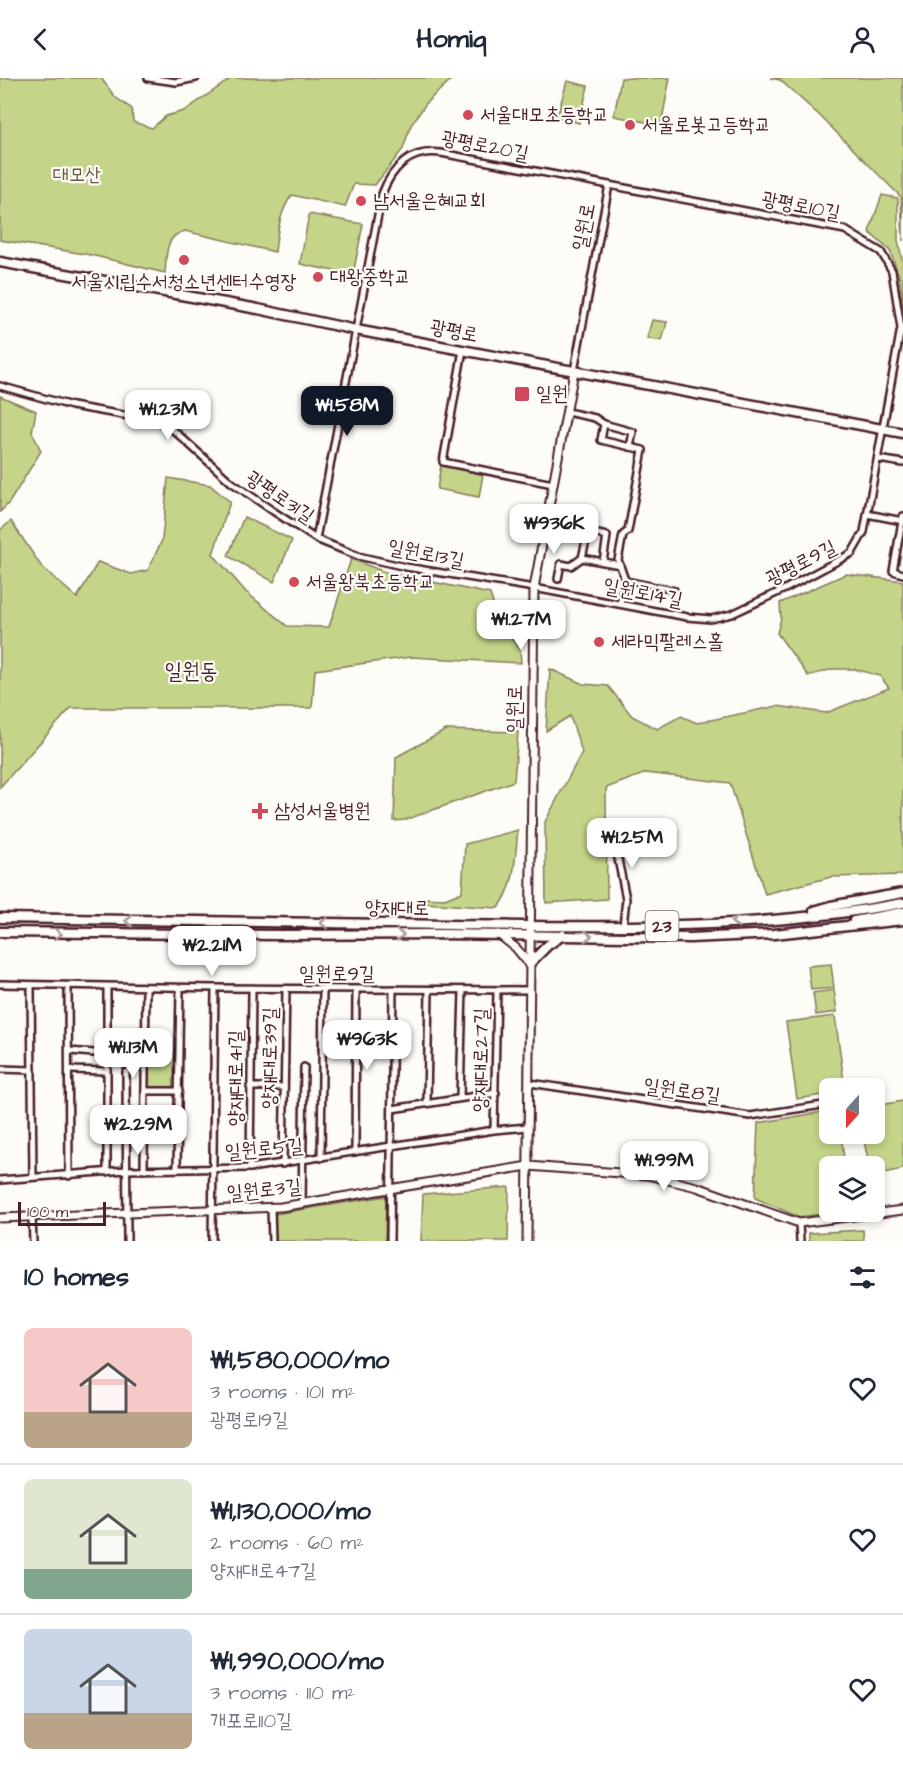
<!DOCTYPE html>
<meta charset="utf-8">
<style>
body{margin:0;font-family:"Architects Daughter","Poor Story",sans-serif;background:#f6f6f7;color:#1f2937;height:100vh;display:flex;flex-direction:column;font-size:22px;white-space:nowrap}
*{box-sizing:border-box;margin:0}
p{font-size:20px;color:#747a83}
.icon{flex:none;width:33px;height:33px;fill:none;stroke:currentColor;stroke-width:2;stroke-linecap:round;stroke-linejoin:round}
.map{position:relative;height:1163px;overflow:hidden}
.drawer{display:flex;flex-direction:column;background:#fff;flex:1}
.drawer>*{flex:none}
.needle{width:39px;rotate:201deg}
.tools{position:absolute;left:819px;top:1000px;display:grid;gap:12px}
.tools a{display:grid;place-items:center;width:66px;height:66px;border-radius:9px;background:#fff;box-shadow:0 3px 9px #0003;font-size:30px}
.scale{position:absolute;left:18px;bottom:15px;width:88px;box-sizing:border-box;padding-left:6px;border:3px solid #4a1f2b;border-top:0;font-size:16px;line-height:21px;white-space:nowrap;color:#4a1f2b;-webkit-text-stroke:4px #fdfcf7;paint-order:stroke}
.price{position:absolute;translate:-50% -51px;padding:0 14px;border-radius:12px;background:#fff;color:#222;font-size:20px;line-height:39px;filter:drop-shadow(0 2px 3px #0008)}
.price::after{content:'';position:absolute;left:50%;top:36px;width:18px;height:14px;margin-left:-9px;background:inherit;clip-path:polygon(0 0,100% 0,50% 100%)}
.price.on{background:#111827;color:#fff}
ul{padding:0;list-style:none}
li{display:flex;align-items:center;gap:18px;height:150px;padding:0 24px}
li+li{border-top:2px solid #e0e1e3}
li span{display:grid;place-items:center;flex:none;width:168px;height:120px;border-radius:9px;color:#555}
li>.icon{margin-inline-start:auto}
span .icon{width:72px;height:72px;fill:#fffc;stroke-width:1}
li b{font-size:26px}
h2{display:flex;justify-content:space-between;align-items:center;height:72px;padding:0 24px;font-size:26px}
header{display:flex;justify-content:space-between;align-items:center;height:78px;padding:0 24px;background:#fff;font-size:27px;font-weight:800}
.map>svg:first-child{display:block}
.green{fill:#c4d589;stroke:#877a5a;stroke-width:1.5}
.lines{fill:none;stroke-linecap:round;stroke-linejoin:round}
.pedestrian-casing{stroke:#4a1f2b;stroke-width:8}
.minor-casing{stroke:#4a1f2b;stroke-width:10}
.tertiary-casing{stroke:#4a1f2b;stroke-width:11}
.primary-casing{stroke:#4a1f2b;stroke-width:13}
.pedestrian{stroke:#fdfcf7;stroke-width:4}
.minor{stroke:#fdfcf7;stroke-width:5}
.tertiary{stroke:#fdfcf7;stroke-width:7}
.primary{stroke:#fdfcf7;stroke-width:8}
.oneway{stroke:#ac999b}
.poi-dot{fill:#d1495b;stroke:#fdfcf7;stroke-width:2}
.labels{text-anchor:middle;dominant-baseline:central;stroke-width:4.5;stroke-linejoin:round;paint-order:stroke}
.shield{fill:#fdfcf7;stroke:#806168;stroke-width:1.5}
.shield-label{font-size:18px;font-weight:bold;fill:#4a1f2b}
.poi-label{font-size:20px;fill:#4a1f2b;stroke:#fdfcf7;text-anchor:start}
.street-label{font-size:20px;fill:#4a1f2b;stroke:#fdfcf7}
.park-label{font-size:20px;fill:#6f5647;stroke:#fdfcf7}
.quarter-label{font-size:22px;fill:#4a1f2b;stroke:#fdfcf7}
</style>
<header><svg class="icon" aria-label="back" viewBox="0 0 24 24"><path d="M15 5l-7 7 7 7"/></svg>Homiq<svg class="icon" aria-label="person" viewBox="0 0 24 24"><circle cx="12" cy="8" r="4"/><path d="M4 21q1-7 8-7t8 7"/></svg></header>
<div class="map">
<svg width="903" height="1163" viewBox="0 0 903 1163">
<rect width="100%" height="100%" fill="#fdfcf7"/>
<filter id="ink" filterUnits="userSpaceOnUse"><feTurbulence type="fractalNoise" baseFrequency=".0167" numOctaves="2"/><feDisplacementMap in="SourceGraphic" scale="12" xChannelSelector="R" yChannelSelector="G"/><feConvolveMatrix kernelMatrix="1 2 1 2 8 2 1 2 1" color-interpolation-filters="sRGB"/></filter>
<g filter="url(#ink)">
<g class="green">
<path d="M 0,0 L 101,0 L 115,19 L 132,31 L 133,44 L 152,50 L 166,38 L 184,33 L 232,0 L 453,0 L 427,24 L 411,47 L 403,71 L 375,107 L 354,106 L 345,129 L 292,117 C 280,133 277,154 275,174 L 185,153 C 164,158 167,177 165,195 L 91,177 L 0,162 Z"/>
<polygon points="621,0 670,0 661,47 614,38"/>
<polygon points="770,0 903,0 903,163 901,119 820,38 780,2"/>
<polygon points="567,3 588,8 579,45 557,39"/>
<polygon points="882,117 898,120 898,162 903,186 903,230 899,198 890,173 869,154"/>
<polygon points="309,136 363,146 353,197 300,186"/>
<polygon points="652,242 667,244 662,263 647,260"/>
<polygon points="0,318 36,333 32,354 41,373 9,425 0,434"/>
<polygon points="441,387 483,396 479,419 437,411"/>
<polygon points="168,400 210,407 230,424 213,476 246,514 287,548 329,549 351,481 385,494 490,516 499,545 520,571 521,585 411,579 315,592 312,630 71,630 0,709 0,452 11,443 41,488 77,520 98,484 131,496 148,492 162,462"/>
<polygon points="244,439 292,462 274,504 228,478"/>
<polygon points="846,496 903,503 903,797 831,799 765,816 730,705 646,695 606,710 607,821 546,825 545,744 582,674 570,638 546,653 550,591 583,606 608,608 632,638 657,651 681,638 697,645 777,628 826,635 889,610 880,598 855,591 833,591 808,598 777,555 781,540 780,525"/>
<polygon points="446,652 518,654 514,703 405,742 394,743 396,679"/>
<path d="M 518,752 C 515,778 516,809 498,830 L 424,825 L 424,820 L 445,821 L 462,814 L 465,766 Z"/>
<polygon points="831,886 834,910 811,912 808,888"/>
<polygon points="834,912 837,934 816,937 813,915"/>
<polygon points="835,938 845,1011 830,1011 829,1016 797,1021 786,944"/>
<polygon points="147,975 179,975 178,1012 146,1012"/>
<polygon points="903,1023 903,1091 875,1097 874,1089 870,1089 862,1056 874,1056 875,1028"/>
<polygon points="829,1033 830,1056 841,1056 845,1089 830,1089 830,1134 837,1134 799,1139 755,1120 758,1045"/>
<polygon points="509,1109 508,1163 421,1163 423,1116"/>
<polygon points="386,1118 385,1163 276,1163 275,1136"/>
<polygon points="863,1152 864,1163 809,1163 809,1155"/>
</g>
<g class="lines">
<defs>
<polyline id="pedestrian" points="625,502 675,512"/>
<g id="minor">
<polyline points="148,0 176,4 196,0"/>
<polyline points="463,272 443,384 553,406"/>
<polyline points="574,293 609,107"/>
<path d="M 0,308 L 72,328 L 157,343 L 171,350 L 231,404 L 273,433 L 316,461 L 358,478 L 406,489 L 534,510 L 687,539 L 711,541 L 732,536 L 785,511 L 852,475 L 864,454 L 901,250 L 892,193 L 881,174 L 845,152 L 441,75 C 411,71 392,89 382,116 L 316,461"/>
<polyline points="567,334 595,340 604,346 601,362 643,372 628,453 623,457 618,482 625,502 620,526"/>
<polyline points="604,346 633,354 630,369"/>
<polyline points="878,381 903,385"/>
<polyline points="867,436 903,443"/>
<polyline points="903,438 893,493 903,496"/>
<polyline points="603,484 607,458 588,454 582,480 620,487"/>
<polyline points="558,501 561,486 571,488 582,480"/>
<polyline points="623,848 626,821 616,771 619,753 662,756"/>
<polyline points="0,906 215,910 530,912"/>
<polyline points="31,908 33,1099"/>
<polyline points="68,908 69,1098"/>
<polyline points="322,970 355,969"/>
<polyline points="69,973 107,976"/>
<polyline points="0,991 32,992"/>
<polyline points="69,992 107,993"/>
<polyline points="126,994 127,1163"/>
<polyline points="530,1005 750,1038 830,1026"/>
<polyline points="250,1009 284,1009"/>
<polyline points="145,1013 179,1013"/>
<polyline points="460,1020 463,912"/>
<polyline points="427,1026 429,912"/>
<polyline points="392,1031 496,1015"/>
<polyline points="494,1052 497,912"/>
<polyline points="355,1074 356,911"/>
<polyline points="321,1080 323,911"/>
<polyline points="283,1086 286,911"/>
<polyline points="250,1090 252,911"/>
<polyline points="177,1091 180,910"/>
<polyline points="144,1092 146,910"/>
<polyline points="107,1094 107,909"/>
<polyline points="0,1102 126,1092 250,1090 494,1052 528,1049"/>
<polyline points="302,1126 304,989"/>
<polyline points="271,1130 272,1163"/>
<polyline points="32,1139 33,1163"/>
<polyline points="799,1145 800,1163"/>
<polyline points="212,1163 215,910"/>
<polyline points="390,1163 393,911"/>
</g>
<g id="tertiary">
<polyline points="498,856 516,870 529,886"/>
<polyline points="0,1140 281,1129 528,1088 647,1097 697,1109 799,1145 903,1132"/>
<polyline points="527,1163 534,510 574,293"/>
</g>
<g id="primary">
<polyline points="0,184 258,231 356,252 903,355"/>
<polyline points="814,833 831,828 903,815"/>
<path d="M 0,840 C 150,843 300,845 450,847 C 600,849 754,853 903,825"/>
<polyline points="854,843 903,834"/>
<polyline points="0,854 281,857 444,856 690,860 774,856 903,842"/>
<polyline points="529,886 548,867 563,857"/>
</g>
</defs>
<use href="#pedestrian" class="pedestrian-casing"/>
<use href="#minor" class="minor-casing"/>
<use href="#tertiary" class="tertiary-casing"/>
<use href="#primary" class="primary-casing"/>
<use href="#pedestrian" class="pedestrian"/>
<use href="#minor" class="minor"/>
<use href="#tertiary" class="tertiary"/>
<use href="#primary" class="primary"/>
</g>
<defs><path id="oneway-chevron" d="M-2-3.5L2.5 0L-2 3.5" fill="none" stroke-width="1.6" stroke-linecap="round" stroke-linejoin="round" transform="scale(1.5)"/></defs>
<g class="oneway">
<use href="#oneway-chevron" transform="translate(129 843) rotate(-179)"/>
<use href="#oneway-chevron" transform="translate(735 844) rotate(176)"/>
<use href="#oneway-chevron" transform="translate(324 845) rotate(-179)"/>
<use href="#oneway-chevron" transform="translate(58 856) rotate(1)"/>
<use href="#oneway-chevron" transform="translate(400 857) rotate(-1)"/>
<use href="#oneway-chevron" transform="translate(588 858) rotate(1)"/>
</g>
</g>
<g class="poi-dot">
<circle cx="468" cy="37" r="6"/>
<circle cx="630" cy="47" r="6"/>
<circle cx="361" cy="123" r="6"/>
<circle cx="184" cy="182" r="6"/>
<circle cx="318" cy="199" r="6"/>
<rect x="514" y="308" width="16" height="16" rx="3"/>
<circle cx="294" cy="504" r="6"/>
<circle cx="599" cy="564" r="6"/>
<path d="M257 724h6v6h6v6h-6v6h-6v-6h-6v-6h6z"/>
</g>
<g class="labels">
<rect class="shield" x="645.5" y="833" width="33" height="30" rx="4.5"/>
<g class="shield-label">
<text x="662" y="848">23</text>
</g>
<g class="poi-label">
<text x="480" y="37">서울대모초등학교</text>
<text x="642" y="47">서울로봇고등학교</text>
<text x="373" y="123">남서울은혜교회</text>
<text x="330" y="199">대왕중학교</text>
<text x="184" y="204" text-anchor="middle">서울시립수서청소년센터수영장</text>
<text x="536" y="316">일원</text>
<text x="306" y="504">서울왕북초등학교</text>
<text x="611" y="564">세라믹팔레스홀</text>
<text x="274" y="733">삼성서울병원</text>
</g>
<g class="street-label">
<text transform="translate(485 68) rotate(11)">광평로20길</text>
<text transform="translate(801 128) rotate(11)">광평로10길</text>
<text transform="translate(584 149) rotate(-79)">일원로</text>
<text transform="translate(454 253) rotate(11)">광평로</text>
<text transform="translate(280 419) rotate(34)">광평로31길</text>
<text transform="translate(426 476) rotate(11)">일원로13길</text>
<text transform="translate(801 485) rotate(-27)">광평로9길</text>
<text transform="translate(643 515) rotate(11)">일원로14길</text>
<text transform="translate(515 631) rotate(-89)">일원로</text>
<text transform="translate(397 830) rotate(1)">양재대로</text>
<text x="337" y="896">일원로9길</text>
<text transform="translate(270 980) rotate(-89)">양재대로39길</text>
<text transform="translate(481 982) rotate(-89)">양재대로27길</text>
<text transform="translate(236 1000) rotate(-90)">양재대로41길</text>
<text transform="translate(682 1013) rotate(8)">일원로8길</text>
<text transform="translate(264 1071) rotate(-5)">일원로5길</text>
<text transform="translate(264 1112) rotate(-6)">일원로3길</text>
</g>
<g class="park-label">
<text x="77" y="97">대모산</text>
</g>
<g class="quarter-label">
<text x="191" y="593">일원동</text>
</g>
</g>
</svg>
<div class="tools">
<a><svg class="needle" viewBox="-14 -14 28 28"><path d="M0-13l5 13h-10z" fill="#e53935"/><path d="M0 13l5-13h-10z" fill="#747a83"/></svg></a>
<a><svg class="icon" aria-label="layers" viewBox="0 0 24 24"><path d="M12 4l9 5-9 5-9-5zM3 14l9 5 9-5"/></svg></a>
</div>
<div class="scale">100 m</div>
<b class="price on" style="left:347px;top:359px">₩1.58M</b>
<b class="price" style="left:168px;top:363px">₩1.23M</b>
<b class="price" style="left:554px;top:477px">₩936K</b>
<b class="price" style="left:521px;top:573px">₩1.27M</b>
<b class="price" style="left:632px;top:791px">₩1.25M</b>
<b class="price" style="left:212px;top:899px">₩2.21M</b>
<b class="price" style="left:367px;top:993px">₩963K</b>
<b class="price" style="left:133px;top:1001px">₩1.13M</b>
<b class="price" style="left:138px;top:1078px">₩2.29M</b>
<b class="price" style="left:664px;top:1114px">₩1.99M</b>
</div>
<section class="drawer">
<h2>10 homes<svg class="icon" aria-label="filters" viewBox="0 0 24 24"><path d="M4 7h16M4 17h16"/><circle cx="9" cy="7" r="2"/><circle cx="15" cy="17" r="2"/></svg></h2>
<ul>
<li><span style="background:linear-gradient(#f6c9c9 70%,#b9a48a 0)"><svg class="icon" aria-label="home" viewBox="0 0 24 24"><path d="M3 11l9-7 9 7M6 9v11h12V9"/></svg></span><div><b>₩1,580,000/mo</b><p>3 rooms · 101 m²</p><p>광평로19길</p></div><svg class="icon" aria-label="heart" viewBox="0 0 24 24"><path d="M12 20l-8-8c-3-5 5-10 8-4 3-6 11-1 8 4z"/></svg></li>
<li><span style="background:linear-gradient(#dfe7d0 75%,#7fa58c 0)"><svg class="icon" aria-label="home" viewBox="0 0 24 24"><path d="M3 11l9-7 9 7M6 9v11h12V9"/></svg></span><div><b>₩1,130,000/mo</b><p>2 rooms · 60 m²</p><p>양재대로47길</p></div><svg class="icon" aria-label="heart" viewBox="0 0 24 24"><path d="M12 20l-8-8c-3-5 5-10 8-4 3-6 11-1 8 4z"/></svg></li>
<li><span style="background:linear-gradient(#c9d6e8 70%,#b9a48a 0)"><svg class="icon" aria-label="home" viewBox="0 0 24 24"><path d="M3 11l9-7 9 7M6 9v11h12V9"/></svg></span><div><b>₩1,990,000/mo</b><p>3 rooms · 110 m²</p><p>개포로110길</p></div><svg class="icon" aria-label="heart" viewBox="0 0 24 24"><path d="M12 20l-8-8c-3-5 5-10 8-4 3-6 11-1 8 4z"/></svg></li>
</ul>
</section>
